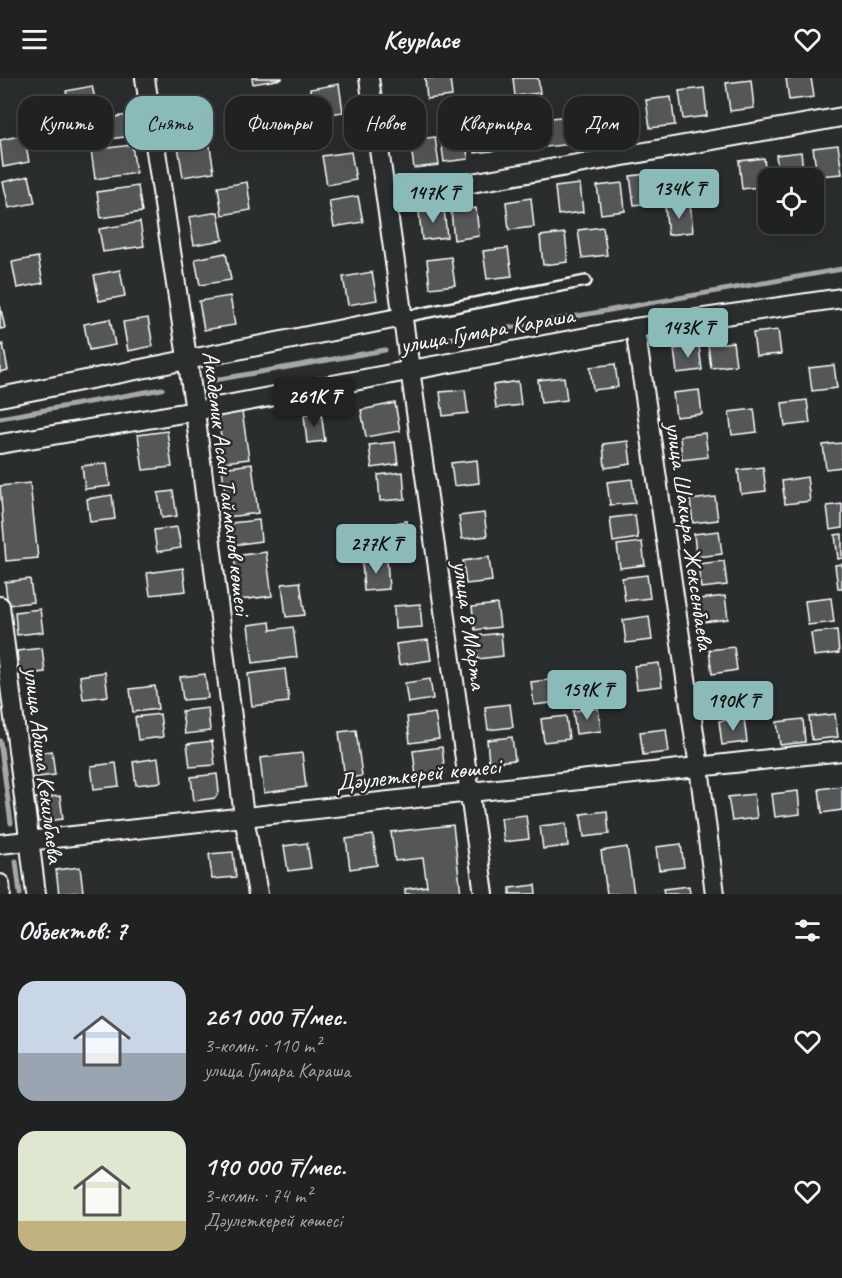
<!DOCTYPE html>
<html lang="ru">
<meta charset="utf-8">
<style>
body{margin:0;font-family:Caveat,sans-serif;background:#282a2a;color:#f1f3f6;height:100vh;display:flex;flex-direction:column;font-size:22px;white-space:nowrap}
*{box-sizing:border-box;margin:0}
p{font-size:20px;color:#a2a4a5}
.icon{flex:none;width:33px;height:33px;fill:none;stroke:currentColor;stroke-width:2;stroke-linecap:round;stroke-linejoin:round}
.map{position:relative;height:816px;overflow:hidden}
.side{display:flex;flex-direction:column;background:#202222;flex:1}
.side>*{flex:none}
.hud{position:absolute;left:18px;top:18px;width:807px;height:54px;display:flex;gap:12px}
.controls{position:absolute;left:758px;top:90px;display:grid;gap:12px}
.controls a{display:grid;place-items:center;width:66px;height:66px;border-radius:12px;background:#202222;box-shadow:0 6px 24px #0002,0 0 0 2px #3d3f40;font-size:30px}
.price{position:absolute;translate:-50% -51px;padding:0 14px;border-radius:6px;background:#8bbbb9;color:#111;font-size:20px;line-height:39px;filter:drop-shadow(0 2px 3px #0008)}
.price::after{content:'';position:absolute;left:50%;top:36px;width:18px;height:14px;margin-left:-9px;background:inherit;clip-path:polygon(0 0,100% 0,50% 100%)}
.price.selected{background:#222;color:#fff}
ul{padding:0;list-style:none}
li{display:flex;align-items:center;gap:18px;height:150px;padding:0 18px}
li span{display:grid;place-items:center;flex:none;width:168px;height:120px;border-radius:18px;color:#555}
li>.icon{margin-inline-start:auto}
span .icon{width:72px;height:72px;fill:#fffc;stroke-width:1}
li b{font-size:26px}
h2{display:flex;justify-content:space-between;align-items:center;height:72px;padding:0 18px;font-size:26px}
.tag{padding:0 21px;border-radius:18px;background:#202222;box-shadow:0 6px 24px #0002,0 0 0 2px #3d3f40;font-size:21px;line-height:54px}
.tag.selected{background:#8bbbb9;color:#111}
header{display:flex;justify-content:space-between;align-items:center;height:78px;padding:0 18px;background:#202222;font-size:27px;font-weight:700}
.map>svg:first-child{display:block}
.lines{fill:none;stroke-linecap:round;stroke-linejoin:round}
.stream{stroke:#a6a7a7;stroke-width:5}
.building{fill:#555758;stroke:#fff;stroke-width:1.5}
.service-casing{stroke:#fff;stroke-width:14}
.minor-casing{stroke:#fff;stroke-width:22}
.service{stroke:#2a2d2e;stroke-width:9}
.minor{stroke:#2a2d2e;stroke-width:18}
.labels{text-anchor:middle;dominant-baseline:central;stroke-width:5;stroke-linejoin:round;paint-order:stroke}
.street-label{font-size:24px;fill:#fff;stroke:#2a2d2e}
</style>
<header><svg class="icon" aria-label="menu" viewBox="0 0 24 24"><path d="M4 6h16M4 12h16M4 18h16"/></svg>Keyplace<svg class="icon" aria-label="heart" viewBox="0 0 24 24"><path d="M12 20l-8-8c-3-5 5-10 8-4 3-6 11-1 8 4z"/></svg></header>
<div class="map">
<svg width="842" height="816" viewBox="0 0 842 816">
<rect width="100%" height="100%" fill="#2a2d2e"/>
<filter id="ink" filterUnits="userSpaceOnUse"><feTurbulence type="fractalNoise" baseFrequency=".0167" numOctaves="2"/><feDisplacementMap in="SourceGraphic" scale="12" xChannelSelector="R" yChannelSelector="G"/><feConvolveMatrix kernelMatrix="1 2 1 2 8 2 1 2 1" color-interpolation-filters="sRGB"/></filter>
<g filter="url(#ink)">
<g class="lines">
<g class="stream">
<polyline points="430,264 842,191"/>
<polyline points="209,303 385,272"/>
<polyline points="0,340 162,311"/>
<polyline points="0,663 11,745"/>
<polyline points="16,783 20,816"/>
</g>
</g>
<g class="building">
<polygon points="252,0 282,0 282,1 253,6"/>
<polygon points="425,0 450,0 452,18 427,21"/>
<polygon points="513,0 538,0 540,15 515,18"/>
<polygon points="786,0 811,0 814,19 789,22"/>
<polygon points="751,2 754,30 730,33 726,5"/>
<polygon points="339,6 343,34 314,39 310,11"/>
<polygon points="92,8 98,34 72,40 66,13"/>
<polygon points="704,10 707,38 683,41 679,13"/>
<polygon points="671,19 675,47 650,50 646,22"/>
<polygon points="632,22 636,50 611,53 607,25"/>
<polygon points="603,26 606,54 582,57 578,29"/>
<polygon points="201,27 205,55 176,60 171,32"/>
<polygon points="128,37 131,58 89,64 86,43"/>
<polygon points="568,38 571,66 546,69 543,41"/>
<polygon points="526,39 530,67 505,70 502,42"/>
<polygon points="497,44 500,72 475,75 472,46"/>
<polygon points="465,53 468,81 444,84 440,56"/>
<polygon points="24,57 29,84 3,89 0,62"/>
<polygon points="435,59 439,87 414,90 410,62"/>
<polygon points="209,63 214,94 183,99 178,68"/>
<polygon points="132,67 136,95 95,101 91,72"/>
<polygon points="838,67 842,96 817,98 813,70"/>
<polygon points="351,74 356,102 327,107 322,78"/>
<polygon points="801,74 804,100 779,100 776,77"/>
<polygon points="764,80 767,108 742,111 739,83"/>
<polygon points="655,95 658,124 634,127 630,98"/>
<polygon points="29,98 35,125 9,130 3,104"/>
<polygon points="247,104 251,132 222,137 218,109"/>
<polygon points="622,105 625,133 601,136 597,108"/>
<polygon points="580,106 583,134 558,137 555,109"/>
<polygon points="138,108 142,134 101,140 97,114"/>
<polygon points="358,118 363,144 334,149 329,123"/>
<polygon points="531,120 534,149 509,152 506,124"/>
<polygon points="690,126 693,154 668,157 665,129"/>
<polygon points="476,130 479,158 454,162 451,133"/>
<polygon points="444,131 447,159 422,162 419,134"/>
<polygon points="218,134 223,162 194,167 189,139"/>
<polygon points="140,144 144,168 103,174 99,151"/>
<polygon points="603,149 607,177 582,180 578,152"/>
<polygon points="565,155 568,184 543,187 540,158"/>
<polygon points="508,170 512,198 487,201 483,173"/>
<polygon points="226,175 231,202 200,207 195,181"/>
<polygon points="38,179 43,205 17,210 12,184"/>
<polygon points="451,179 455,207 430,210 427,182"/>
<polygon points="120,192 125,218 99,223 94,197"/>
<polygon points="372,194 377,222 348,227 343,199"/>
<polygon points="230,218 235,247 204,252 199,223"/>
<polygon points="0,227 5,250 0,251"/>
<polygon points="148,240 153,268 128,273 123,244"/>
<polygon points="110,241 115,267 89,272 84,246"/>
<polygon points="778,252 781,276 756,278 753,255"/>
<polygon points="733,264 736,287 711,290 708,267"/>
<polygon points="3,266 8,292 0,294 0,267"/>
<polygon points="699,268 702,292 677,295 674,271"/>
<polygon points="615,286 618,309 593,312 590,289"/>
<polygon points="834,287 837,310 812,313 809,290"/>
<polygon points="564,299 567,322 541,325 538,302"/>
<polygon points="518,303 521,327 496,330 493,307"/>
<polygon points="465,312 468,335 443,338 440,314"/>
<polygon points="699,312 702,336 676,339 673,315"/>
<polygon points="807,322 810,345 785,348 782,325"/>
<polygon points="395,325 400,353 366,359 361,332"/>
<polygon points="754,331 757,354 732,357 729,334"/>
<polygon points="242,333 249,381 224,384 218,336"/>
<polygon points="321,334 325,363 307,365 304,337"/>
<polygon points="167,353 172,389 143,392 138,357"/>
<polygon points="705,355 708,379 682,382 680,358"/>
<polygon points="628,363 631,386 605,390 603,366"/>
<polygon points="395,364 398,386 372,390 369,367"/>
<polygon points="842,365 842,389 826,391 823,367"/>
<polygon points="477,382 479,405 454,408 451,385"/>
<polygon points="107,385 110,408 85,411 82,388"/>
<polygon points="252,386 258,435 228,439 222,390"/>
<polygon points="763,389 766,413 741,416 738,392"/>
<polygon points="403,394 405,421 380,423 378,397"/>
<polygon points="807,399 810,423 785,426 782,403"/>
<polygon points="632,401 635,425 610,427 607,404"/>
<polygon points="30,405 38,480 6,483 0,408"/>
<polygon points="173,413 177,438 162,440 158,415"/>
<polygon points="112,417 115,441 90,444 87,421"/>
<polygon points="715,419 718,442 693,445 690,422"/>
<polygon points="842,426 842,450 830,452 827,428"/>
<polygon points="484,435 487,458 462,461 459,438"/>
<polygon points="635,437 638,460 613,464 610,440"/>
<polygon points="259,442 261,463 234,467 231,445"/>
<polygon points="407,443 411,470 391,474 386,447"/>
<polygon points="177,449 181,470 157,474 154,452"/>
<polygon points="719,453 722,476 696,479 694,456"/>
<polygon points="842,456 842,480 838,481 835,457"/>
<polygon points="642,464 645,487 620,490 617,467"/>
<polygon points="266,474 272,518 240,522 234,478"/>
<polygon points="489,479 492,503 466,506 463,483"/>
<polygon points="387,481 389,511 364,513 362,483"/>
<polygon points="724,483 727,507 701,510 698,486"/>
<polygon points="842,486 842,510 838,510 835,487"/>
<polygon points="183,490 186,513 150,517 147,495"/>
<polygon points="647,497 650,520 625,523 622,500"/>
<polygon points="30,501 33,524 8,527 5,504"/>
<polygon points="300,504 305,537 286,539 282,506"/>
<polygon points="725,518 728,541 703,544 700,521"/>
<polygon points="831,520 834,544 808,547 805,523"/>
<polygon points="420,526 422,549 395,551 394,528"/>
<polygon points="497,526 500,549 475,552 472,529"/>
<polygon points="40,531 43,554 17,557 15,534"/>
<polygon points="649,538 652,562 626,565 623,542"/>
<polygon points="270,544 271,552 293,549 297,579 253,585 248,547"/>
<polygon points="837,552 839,575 814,578 811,555"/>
<polygon points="501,555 503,578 478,581 475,558"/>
<polygon points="428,562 431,582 399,587 396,566"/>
<polygon points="734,569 737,592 712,596 709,572"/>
<polygon points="42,570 45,594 19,597 17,573"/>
<polygon points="659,585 662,608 637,611 634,588"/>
<polygon points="285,591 289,624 252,628 248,596"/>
<polygon points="105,594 108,618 83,621 80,598"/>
<polygon points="205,596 208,620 183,622 180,599"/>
<polygon points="430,601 433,621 408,625 405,605"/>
<polygon points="556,601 559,624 534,627 531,604"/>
<polygon points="155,608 158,631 133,634 130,611"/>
<polygon points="510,626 513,649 488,652 485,629"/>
<polygon points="208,630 210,653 185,656 182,633"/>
<polygon points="598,630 601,653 576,656 573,633"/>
<polygon points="435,635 439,661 410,665 407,639"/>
<polygon points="160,636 163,659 138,662 135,639"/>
<polygon points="835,636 838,659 812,662 809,639"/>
<polygon points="566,638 569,661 544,664 541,641"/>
<polygon points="744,640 747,664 722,667 719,643"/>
<polygon points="803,641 805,664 780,667 777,644"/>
<polygon points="666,651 669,674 643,677 640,654"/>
<polygon points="356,652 362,698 345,701 339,654"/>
<polygon points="512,659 515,682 489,685 487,662"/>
<polygon points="212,663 215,687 190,689 187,666"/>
<polygon points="442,669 445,695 416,698 413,673"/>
<polygon points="52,673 55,697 30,700 27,676"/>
<polygon points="302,675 306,709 264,715 260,680"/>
<polygon points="158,680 161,704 136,707 133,684"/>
<polygon points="116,685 119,708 94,711 91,688"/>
<polygon points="217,696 219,714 215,720 194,723 191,699"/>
<polygon points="842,708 842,732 822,735 819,711"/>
<polygon points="798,713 800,736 775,739 772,716"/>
<polygon points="754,716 757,740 732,743 728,719"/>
<polygon points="60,718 63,741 38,744 35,720"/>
<polygon points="607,733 609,756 584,759 581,736"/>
<polygon points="526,737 529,761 504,764 501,740"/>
<polygon points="566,745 568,768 543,771 540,748"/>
<polygon points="453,747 461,816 405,816 405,811 427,808 423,780 395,783 391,754"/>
<polygon points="373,757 377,787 350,791 346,761"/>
<polygon points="307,765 311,790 288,793 284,768"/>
<polygon points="681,766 684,789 659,792 656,769"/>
<polygon points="627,769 634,816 607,816 601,773"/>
<polygon points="233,774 236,799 212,801 209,776"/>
<polygon points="80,789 83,814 59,816 56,792"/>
<polygon points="535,807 536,816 510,816 510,810"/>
<polygon points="689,808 690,816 664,816 663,811"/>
</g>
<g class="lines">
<defs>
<polyline id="service" points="403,239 586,203"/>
<g id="minor">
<polyline points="145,0 195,333 244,739 258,816"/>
<polyline points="369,0 484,816"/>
<polyline points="387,120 842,39"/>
<polyline points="635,250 699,689 715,816"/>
<polyline points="0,319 403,239"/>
<polyline points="0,366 195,333 635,250 842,220"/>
<polyline points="0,528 36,816"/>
<polyline points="0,766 842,673"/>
<polyline points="0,806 1,816"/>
</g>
</defs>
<use href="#service" class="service-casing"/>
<use href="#minor" class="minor-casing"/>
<use href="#service" class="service"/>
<use href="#minor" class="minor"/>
</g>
</g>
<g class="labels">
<g class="street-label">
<text transform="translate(487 252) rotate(-10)">улица Гумара Караша</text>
<text transform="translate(227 405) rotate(83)">Академик Асан Тайманов көшесі</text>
<text transform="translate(690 458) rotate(82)">улица Шакира Жексенбаева</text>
<text transform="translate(470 547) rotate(82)">улица 8 Марта</text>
<text transform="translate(44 687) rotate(83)">улица Абиша Кекилбаева</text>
<text transform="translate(418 696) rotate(-6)">Дәулеткерей көшесі</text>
</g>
</g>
</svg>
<div class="controls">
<a><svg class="icon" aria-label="locate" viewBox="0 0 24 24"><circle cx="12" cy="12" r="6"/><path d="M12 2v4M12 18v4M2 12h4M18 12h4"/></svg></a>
</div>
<b class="price" style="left:679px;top:142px">134K ₸</b>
<b class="price" style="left:433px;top:146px">147K ₸</b>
<b class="price" style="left:688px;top:281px">143K ₸</b>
<b class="price selected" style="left:314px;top:350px">261K ₸</b>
<b class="price" style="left:376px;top:497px">277K ₸</b>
<b class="price" style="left:587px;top:643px">159K ₸</b>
<b class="price" style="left:733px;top:654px">190K ₸</b>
<div class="hud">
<a class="tag">Купить</a>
<a class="tag selected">Снять</a>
<a class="tag">Фильтры</a>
<a class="tag">Новое</a>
<a class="tag">Квартира</a>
<a class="tag">Дом</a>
</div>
</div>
<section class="side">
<h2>Объектов: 7<svg class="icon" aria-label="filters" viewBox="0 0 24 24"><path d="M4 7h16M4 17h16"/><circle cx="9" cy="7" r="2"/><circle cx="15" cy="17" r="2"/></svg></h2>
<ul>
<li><span style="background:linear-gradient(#c9d6e8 60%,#9aa5b1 0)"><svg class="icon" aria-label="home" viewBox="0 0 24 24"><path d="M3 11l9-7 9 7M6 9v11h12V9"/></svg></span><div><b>261 000 ₸/мес.</b><p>3-комн. · 110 m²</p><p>улица Гумара Караша</p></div><svg class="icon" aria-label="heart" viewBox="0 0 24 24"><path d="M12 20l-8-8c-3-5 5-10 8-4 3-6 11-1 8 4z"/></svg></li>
<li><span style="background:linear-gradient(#dfe7d0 75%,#c2b280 0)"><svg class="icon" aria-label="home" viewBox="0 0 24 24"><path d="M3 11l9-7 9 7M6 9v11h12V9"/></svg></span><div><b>190 000 ₸/мес.</b><p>3-комн. · 74 m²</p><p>Дәулеткерей көшесі</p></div><svg class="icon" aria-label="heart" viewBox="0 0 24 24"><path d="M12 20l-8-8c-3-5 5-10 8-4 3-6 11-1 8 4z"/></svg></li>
</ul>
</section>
